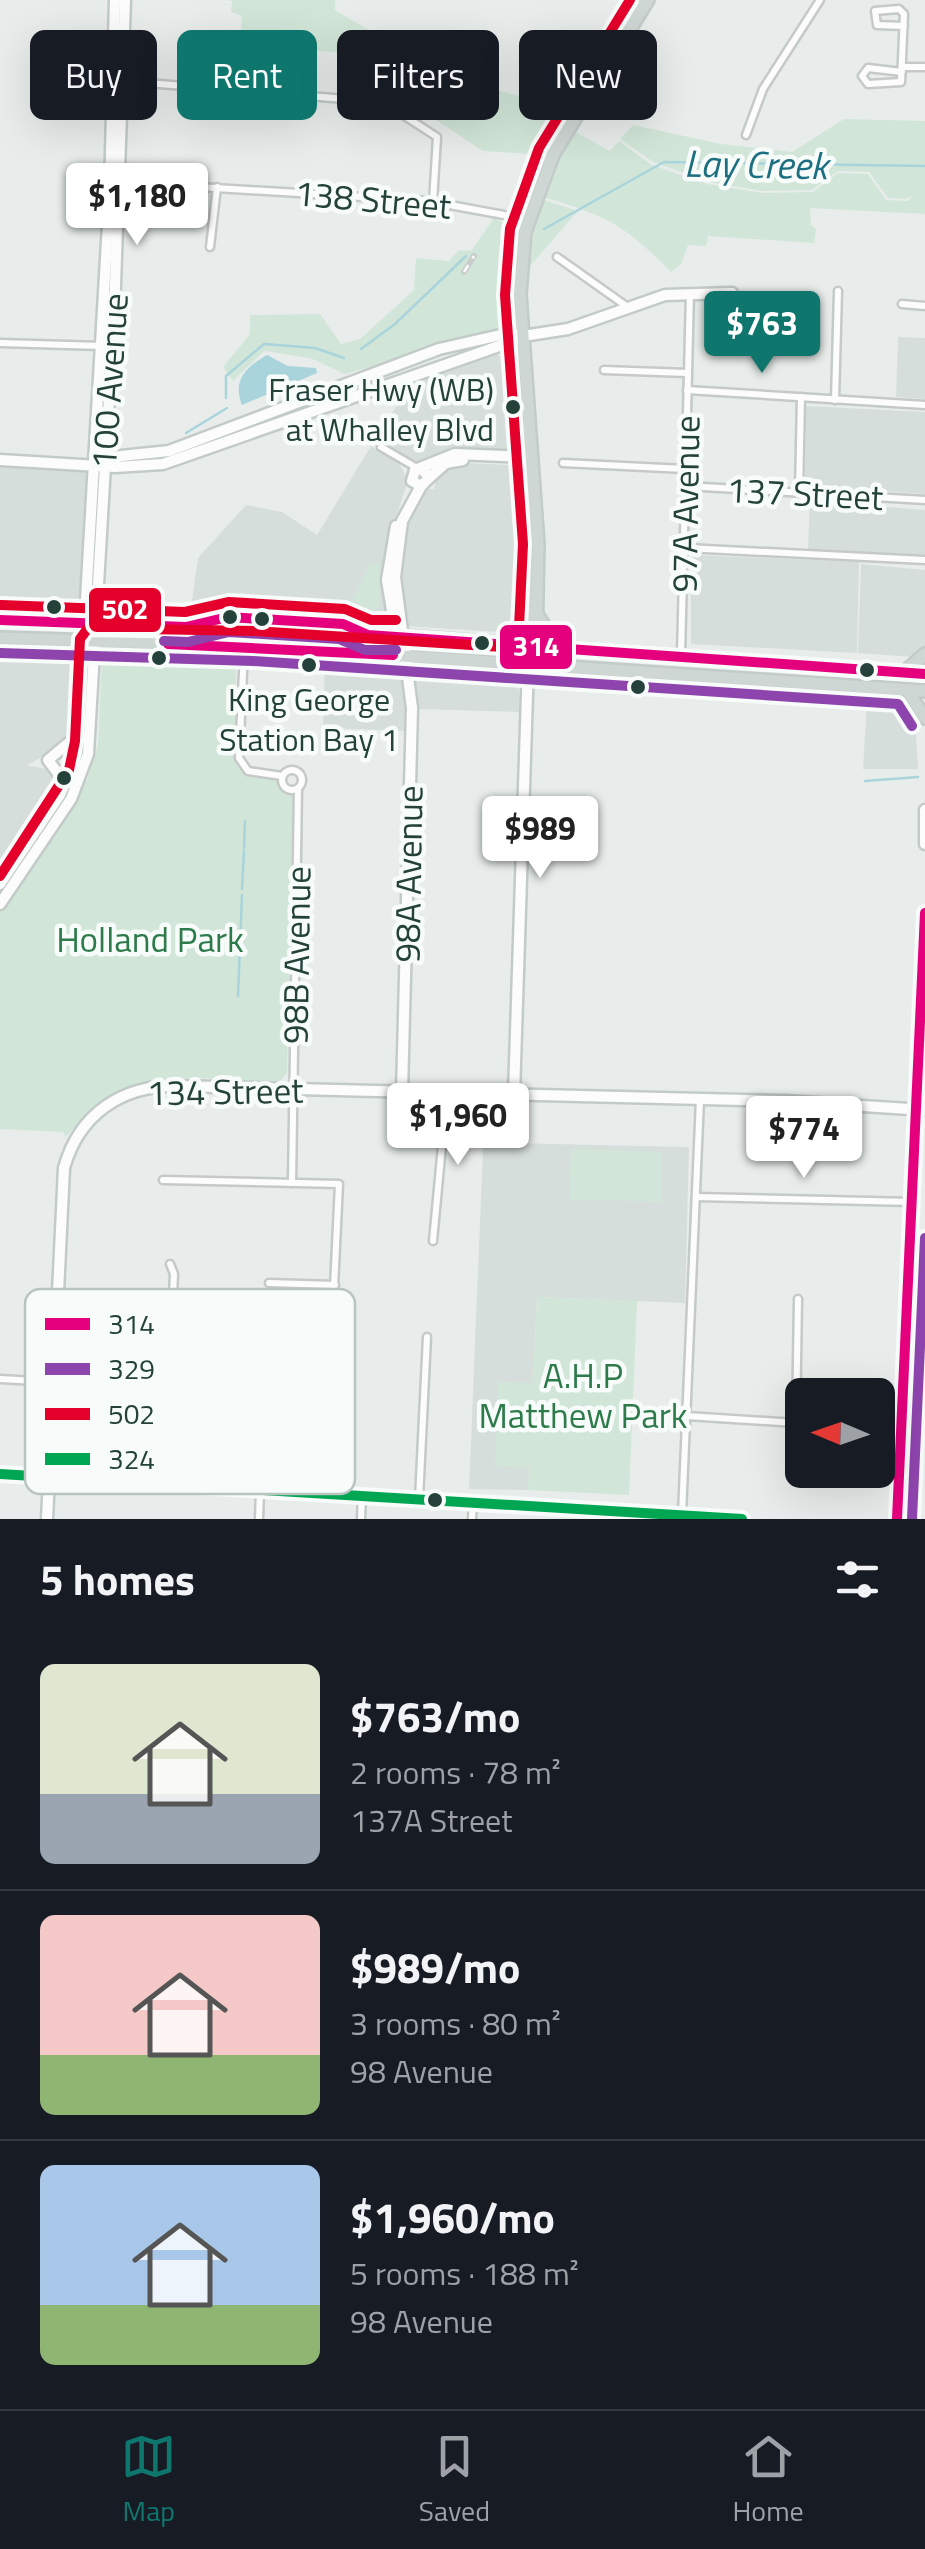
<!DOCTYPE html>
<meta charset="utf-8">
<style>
body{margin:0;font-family:"Titillium Web",sans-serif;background:#20242c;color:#f1f3f6;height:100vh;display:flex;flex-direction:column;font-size:38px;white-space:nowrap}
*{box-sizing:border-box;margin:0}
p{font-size:32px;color:#9ea1a6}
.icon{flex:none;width:55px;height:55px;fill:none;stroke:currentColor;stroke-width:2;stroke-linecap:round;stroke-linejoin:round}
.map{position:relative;height:1519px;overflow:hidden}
.panel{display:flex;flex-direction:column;background:#171b24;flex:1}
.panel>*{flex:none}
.top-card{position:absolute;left:30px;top:30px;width:865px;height:90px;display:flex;gap:20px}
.needle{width:65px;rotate:272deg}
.controls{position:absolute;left:785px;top:1378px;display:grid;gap:20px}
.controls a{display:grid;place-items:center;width:110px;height:110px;border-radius:15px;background:#171b24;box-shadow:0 10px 40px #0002;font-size:50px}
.price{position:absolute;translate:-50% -85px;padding:0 22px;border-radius:10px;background:#fff;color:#222;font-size:32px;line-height:65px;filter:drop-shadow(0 2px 5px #0008)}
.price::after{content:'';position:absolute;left:50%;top:60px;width:30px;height:22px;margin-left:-15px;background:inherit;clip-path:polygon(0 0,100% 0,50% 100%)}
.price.selected{background:#0f766e;color:#fff}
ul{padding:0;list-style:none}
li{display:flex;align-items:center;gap:30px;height:250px;padding:0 40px}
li+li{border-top:2px solid #363941}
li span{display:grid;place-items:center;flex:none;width:280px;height:200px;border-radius:15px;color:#555}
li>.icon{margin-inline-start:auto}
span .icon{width:120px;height:120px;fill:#fffc;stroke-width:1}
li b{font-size:42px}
h2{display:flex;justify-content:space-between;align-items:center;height:120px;padding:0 40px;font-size:42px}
.chip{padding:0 35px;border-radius:15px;background:#171b24;box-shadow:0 10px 40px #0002;font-size:35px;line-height:90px}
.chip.selected{background:#0f766e;color:#fff}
.tabs{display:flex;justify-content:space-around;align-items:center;height:140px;border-top:2px solid #363941;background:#171b24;font-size:28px;color:#9ea1a6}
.tabs a{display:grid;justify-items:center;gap:5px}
.tabs .selected{color:#0f766e}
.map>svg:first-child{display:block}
.built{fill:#d6dedb}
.green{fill:#d1e6d8}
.water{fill:#a9d4db}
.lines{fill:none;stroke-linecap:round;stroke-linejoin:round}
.stream{stroke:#a9d4db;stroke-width:2.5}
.street-casing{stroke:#c5cac8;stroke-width:11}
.secondary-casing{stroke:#c3cbc8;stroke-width:15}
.primary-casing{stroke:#c3ccc9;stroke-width:16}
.street{stroke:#fcfcfc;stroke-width:6}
.secondary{stroke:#fcfcfc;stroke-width:10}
.primary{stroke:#cfd7d5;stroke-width:11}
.rail-casing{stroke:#c9cdcc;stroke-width:6}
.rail{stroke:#f7fbf9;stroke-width:2.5;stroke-dasharray:8;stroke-linecap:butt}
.bus-1-casing{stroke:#f7fbf9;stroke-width:18}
.bus-2-casing{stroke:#f7fbf9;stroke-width:18}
.bus-3-casing{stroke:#f7fbf9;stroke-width:18}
.bus-4-casing{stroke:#f7fbf9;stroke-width:18}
.bus-1{stroke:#e5007d;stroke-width:10}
.bus-2{stroke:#8e44ad;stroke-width:10}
.bus-3{stroke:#e4002b;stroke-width:10}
.bus-4{stroke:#00a651;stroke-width:10}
.bus-dot{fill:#24423a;stroke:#f7fbf9;stroke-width:4}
.labels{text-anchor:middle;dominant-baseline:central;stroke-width:9;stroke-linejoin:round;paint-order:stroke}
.bus-label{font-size:32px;fill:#24423a;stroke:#f7fbf9;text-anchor:end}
.street-label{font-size:35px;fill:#24423a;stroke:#f7fbf9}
.park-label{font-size:35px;fill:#2d7a4b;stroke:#f7fbf9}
.water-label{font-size:38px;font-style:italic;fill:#1c6f80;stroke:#f7fbf9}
.key{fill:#f7fbf9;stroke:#b8c4c0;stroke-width:2.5}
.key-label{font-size:28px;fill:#24423a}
.line-badge{stroke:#f7fbf9;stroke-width:4}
.badge-label{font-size:28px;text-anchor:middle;font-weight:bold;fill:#fff}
</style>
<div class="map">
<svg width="925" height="1519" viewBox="0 0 925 1519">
<rect width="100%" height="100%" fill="#e8edeb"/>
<g class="built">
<polygon points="898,337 925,338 925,399 896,397"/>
<polygon points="495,353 508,361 513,453 418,464 376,440 412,380"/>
<polygon points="806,406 925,412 925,494 805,486"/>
<polygon points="371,446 399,463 408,480 391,534 387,626 226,614 190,615 198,558 246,505 282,512 317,535"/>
<polygon points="465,463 510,465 521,474 521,621 513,633 404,626 397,596 403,528 423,489 434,489 438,470"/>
<polygon points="0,467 80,468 89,473 79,614 0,613"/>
<polygon points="810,501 925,510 925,557 808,550"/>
<polygon points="695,555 859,562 857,653 691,644 691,558"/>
<polygon points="861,564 925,570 925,648 913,657 858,653"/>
<polygon points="0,644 71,647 79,655 73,733 65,746 27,765 51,770 59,776 60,788 0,877"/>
<polygon points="325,659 397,663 406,696 406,731 323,728"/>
<polygon points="423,663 518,673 520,712 418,709 413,670"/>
<polygon points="867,701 902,702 915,718 918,769 863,769"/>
<polygon points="485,1102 504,1103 504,1143 689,1147 685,1303 537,1297 528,1490 469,1489"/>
</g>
<g class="green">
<polygon points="226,0 335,0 335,10 415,58 495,64 493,89 560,107 531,154 483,151 382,84 383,56 240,45 242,16 231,12 232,1"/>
<path d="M 844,119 L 925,121 L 925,214 L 810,208 L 811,225 L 816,229 L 814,243 L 708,236 L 706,246 L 688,245 L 681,264 L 671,272 C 625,225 606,215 543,197 L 572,130 L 610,151 L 619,141 L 652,165 L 707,184 L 763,193 L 813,192 L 838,173 L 868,174 L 886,200 L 908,201 L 913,195 L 906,199 L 888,198 L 869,172 L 838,171 L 812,190 L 762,191 L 709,182 L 653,162 L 620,139 L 633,125 L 721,144 L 792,152 Z"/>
<polygon points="544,200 578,211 529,267 534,225"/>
<polygon points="494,218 505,224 499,277 502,330 345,374 310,358 264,351 233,381 223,367 250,334 250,315 320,314 341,344 360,339 414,290 416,258 449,261 459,250 471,251"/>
<polygon points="379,563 380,605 374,612 351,601 370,565"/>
<path d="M 112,648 L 230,656 L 236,665 L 236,763 L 247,774 L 277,780 L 293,795 L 287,1073 L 279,1083 C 226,1081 158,1068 111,1096 C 93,1106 80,1123 65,1137 L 64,1132 L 0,1129 L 0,912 L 87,780 L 98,744 L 102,657 Z"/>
<polygon points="571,1149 662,1152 661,1202 569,1199"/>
<polygon points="537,1297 637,1301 629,1495 528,1490 529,1467 495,1466 498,1382 533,1383"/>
</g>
<path class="water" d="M 267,355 L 288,366 L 316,368 L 317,373 L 242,405 C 232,380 246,367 267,355 Z"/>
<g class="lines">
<g class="stream">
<polyline points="544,229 664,162 925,166"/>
<polyline points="361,349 395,324 466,256"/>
<polyline points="226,398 226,376 264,344 315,348 344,358"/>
<polyline points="186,433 227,408"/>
<polyline points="865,781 918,777"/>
<polyline points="244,848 245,821"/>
<polyline points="242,889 244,851"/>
<polyline points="238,996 242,895"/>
</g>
<defs>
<g id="street">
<polyline points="903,67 925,67"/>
<polyline points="902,72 868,68 862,76 868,84 901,82 904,14 899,9 875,11 877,25 904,26"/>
<polyline points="122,81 383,102 437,137 433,202"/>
<polyline points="746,135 763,89 820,0"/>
<polyline points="118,182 428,201 515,217"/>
<polyline points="210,247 217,187"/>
<polyline points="557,257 629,308"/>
<polyline points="902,304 925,306"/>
<polyline points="0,343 102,346"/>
<polyline points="604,370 687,373"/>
<polyline points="687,390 925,405"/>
<polyline points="835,400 838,291"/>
<polyline points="381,447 417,468"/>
<polyline points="563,463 685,469"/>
<polyline points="685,486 925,500"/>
<polyline points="799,493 801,397"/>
<polyline points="686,548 925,560"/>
<polyline points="245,630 239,758 248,771 282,776"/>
<polyline points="681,655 690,293"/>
<circle cx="292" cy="780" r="10"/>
<polyline points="163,1180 339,1184 329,1390 169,1382"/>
<polyline points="292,1183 298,788"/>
<polyline points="696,1197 912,1202"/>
<polyline points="433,1241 447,1093"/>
<polyline points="269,1283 335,1285"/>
<polyline points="0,1379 54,1382"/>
<polyline points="687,1416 796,1423 798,1299"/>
<polyline points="164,1483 174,1274 170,1264"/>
<polyline points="419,1499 427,1337"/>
<polyline points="682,1514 700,1099"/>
<polyline points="259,1519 260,1490"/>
<polyline points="361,1519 362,1496"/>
<polyline points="472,1519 473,1503"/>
</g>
<g id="secondary">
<polyline points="102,458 169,451 439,349 509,333 523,336 568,329 665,295 732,293"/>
<polyline points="0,460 115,467 163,464 516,340"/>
<polyline points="420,468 430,477 421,486 412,481 415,470 455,454 529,457"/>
<polyline points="430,477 446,463 463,460"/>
<polyline points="396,526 387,580 397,641"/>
<polyline points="66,784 48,760 78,735"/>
<polyline points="925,810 925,844"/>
<polyline points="0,884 60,795 77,753 110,190 115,0"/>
<polyline points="0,904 71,799 88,754 114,313 125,0"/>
<polyline points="402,1092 412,708 395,577 402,521 421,486"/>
<polyline points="514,1094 528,664"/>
<polyline points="0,1474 742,1519"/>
<path d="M 47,1519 L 64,1168 C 79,1114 122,1085 177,1086 L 785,1101 L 925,1110"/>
<polyline points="897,1519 925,913"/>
</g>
<g id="primary">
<polyline points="537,614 548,632 567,648"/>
<polyline points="0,620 404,636 925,674"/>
<polyline points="0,638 254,646 925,691"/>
<polyline points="526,650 526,506 506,300 511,237 536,164 637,0"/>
<polyline points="528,664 536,645 538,544 520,294 525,232 553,155 648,0"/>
<polyline points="903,673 925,654"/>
<polyline points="907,690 925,718"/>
</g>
</defs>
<use href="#street" class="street-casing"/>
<use href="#secondary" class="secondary-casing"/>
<use href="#primary" class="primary-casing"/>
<use href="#street" class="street"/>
<use href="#secondary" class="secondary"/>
<use href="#primary" class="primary"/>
<defs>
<polyline id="rail" points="464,272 474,256"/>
</defs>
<use href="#rail" class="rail-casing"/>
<use href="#rail" class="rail"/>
<defs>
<g id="bus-1">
<polyline points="0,620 186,627 228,617 343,624 368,635 925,674"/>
<polyline points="168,644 393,655"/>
<polyline points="897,1519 925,913"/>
</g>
<g id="bus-2">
<polyline points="164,641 188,642 229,632 339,639 365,650 396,650"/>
<polyline points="0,653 253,661 898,704 912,726"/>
<polyline points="912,1519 925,1238"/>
</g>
<g id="bus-3">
<polyline points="1,605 185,612 229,602 345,609 371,620 396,620"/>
<polyline points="0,876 69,770 75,741 80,639 88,628 254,631 518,648 523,544 505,295 510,229 539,148 630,0"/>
</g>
<polyline id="bus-4" points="0,1474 742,1519"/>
</defs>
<use href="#bus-1" class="bus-1-casing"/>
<use href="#bus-2" class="bus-2-casing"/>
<use href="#bus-3" class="bus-3-casing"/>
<use href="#bus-4" class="bus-4-casing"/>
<use href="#bus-1" class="bus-1"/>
<use href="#bus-2" class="bus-2"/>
<use href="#bus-3" class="bus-3"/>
<use href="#bus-4" class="bus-4"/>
</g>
<g class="bus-dot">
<circle cx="513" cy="407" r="9"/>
<circle cx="54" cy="607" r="9"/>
<circle cx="230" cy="617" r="9"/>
<circle cx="262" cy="619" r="9"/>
<circle cx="482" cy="643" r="9"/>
<circle cx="159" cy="658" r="9"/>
<circle cx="309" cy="665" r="9"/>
<circle cx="867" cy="670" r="9"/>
<circle cx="638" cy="687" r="9"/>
<circle cx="64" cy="778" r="9"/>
<circle cx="435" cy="1500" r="9"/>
</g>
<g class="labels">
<g class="bus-label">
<text x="494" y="389">Fraser Hwy (WB)<tspan x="494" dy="40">at Whalley Blvd</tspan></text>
<text x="309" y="699" text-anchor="middle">King George<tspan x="309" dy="40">Station Bay 1</tspan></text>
</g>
<g class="street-label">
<text transform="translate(373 199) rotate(5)">138 Street</text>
<text transform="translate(109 381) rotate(-86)">100 Avenue</text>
<text transform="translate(805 493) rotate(3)">137 Street</text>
<text transform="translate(685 504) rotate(-89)">97A Avenue</text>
<text transform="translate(408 874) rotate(-89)">98A Avenue</text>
<text transform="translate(296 955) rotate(-89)">98B Avenue</text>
<text transform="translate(225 1091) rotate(-1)">134 Street</text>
</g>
<g class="park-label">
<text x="150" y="939">Holland Park</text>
<text x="583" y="1375">A.H.P<tspan x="583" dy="40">Matthew Park</tspan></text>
</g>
<g class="water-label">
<text transform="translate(756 164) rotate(1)">Lay Creek</text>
</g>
</g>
<rect x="25" y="1289" width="330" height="205" rx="15" class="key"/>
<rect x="45" y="1318" width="45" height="12" fill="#e5007d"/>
<rect x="45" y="1363" width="45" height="12" fill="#8e44ad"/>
<rect x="45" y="1408" width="45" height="12" fill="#e4002b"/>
<rect x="45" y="1453" width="45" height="12" fill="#00a651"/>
<g class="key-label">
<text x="108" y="1334">314</text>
<text x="108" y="1379">329</text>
<text x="108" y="1424">502</text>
<text x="108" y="1469">324</text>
</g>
<g class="line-badge">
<rect x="87" y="586" width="76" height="48" rx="10" fill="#e4002b"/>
<rect x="498" y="623" width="76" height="48" rx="10" fill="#e5007d"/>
</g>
<g class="badge-label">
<text x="125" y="619">502</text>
<text x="536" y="656">314</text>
</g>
</svg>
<div class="controls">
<a><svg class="needle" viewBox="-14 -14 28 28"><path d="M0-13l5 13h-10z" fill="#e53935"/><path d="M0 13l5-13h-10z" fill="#9ea1a6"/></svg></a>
</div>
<b class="price" style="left:137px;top:248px">$1,180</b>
<b class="price selected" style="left:762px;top:376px">$763</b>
<b class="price" style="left:540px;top:881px">$989</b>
<b class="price" style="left:458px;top:1168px">$1,960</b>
<b class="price" style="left:804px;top:1181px">$774</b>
<div class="top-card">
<a class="chip">Buy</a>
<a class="chip selected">Rent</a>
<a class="chip">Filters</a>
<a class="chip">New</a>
</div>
</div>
<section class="panel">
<h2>5 homes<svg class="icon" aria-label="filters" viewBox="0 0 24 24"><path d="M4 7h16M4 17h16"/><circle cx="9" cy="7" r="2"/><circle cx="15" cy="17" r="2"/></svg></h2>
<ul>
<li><span style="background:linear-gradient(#dfe7d0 65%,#9aa5b1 0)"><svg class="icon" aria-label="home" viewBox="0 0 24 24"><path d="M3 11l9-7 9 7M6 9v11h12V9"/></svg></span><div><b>$763/mo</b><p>2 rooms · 78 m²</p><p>137A Street</p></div></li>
<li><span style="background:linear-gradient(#f6c9c9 70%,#8fb573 0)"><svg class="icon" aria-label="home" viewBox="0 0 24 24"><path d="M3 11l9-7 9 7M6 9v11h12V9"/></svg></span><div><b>$989/mo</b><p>3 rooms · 80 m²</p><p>98 Avenue</p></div></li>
<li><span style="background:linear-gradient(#a9c7e8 70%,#8fb573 0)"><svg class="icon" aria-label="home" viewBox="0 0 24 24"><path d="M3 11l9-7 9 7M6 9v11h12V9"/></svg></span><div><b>$1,960/mo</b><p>5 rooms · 188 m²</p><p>98 Avenue</p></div></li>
</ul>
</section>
<nav class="tabs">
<a class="selected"><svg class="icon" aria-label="map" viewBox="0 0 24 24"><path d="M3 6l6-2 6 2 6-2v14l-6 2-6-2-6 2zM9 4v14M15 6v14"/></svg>Map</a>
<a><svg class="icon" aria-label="saved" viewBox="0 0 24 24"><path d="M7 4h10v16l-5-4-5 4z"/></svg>Saved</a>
<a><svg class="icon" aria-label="home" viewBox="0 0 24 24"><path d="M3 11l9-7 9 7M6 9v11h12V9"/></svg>Home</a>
</nav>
